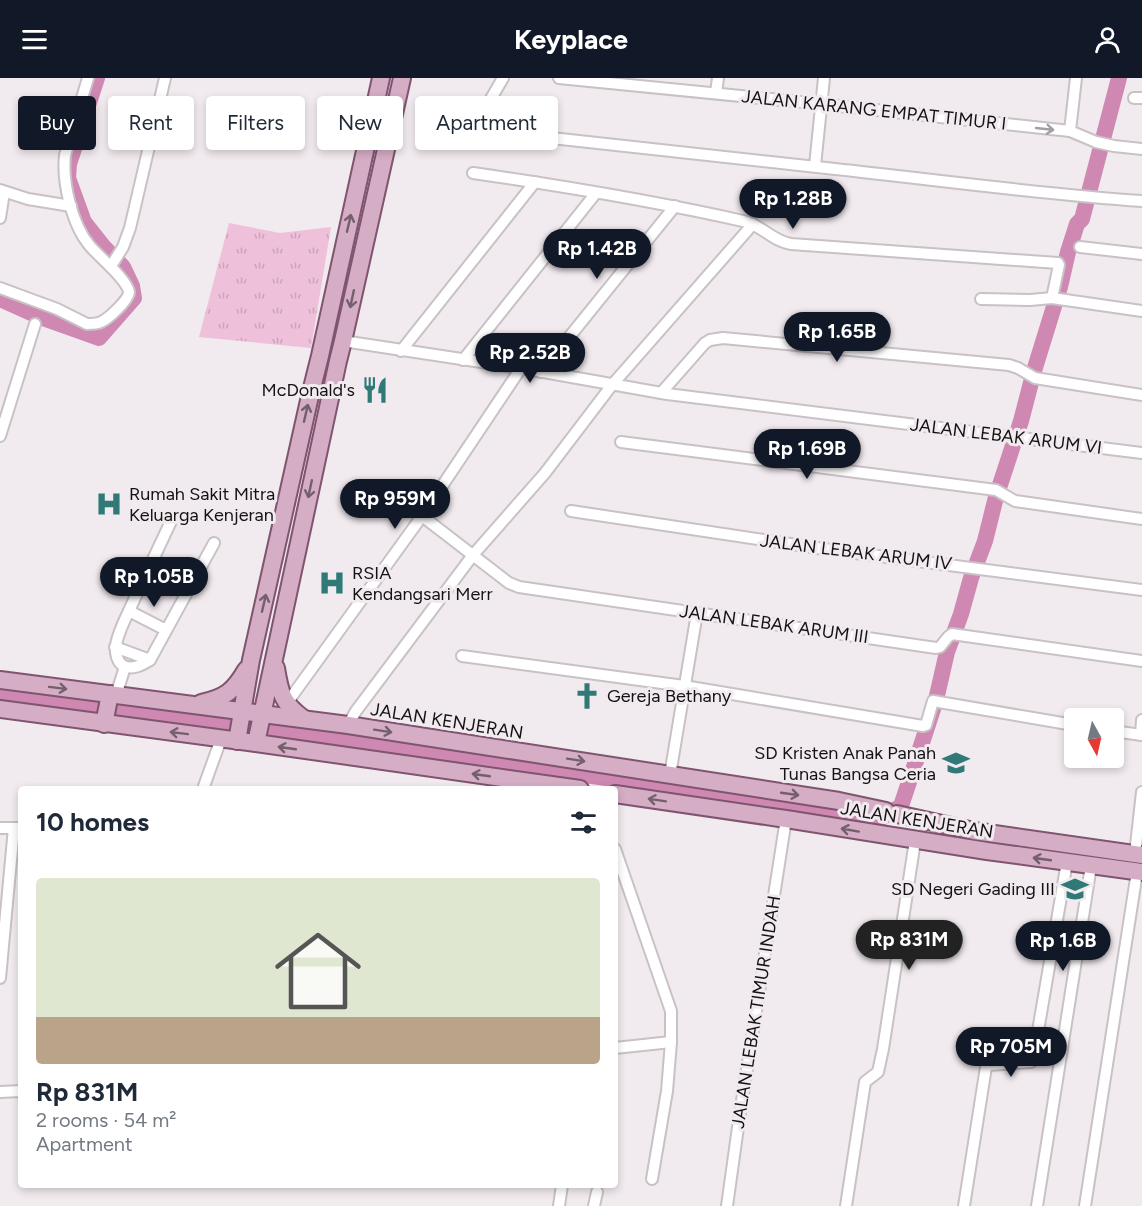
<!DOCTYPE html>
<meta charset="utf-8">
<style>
body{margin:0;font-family:Figtree,sans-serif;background:#f2f2f3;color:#1f2937;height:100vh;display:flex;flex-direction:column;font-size:22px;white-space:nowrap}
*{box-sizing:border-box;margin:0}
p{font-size:20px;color:#747a83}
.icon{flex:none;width:33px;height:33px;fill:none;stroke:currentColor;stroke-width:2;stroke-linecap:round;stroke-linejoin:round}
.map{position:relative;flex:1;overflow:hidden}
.side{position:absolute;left:18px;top:708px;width:600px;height:402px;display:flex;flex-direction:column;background:#fff;border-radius:6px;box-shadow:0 3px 9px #0003}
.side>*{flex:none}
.guide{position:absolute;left:18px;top:18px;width:600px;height:54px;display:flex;gap:12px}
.needle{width:39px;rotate:172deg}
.buttons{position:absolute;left:1064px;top:630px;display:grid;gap:12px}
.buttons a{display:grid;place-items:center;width:60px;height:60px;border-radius:6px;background:#fff;box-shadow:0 3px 9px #0003;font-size:30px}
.price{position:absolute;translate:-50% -51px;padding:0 14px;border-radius:21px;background:#111827;color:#fff;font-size:20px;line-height:39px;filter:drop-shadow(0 2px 3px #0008)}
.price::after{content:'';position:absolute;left:50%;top:36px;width:18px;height:14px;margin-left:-9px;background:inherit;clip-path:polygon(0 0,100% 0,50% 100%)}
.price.on{background:#222;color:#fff}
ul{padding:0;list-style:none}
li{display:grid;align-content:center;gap:12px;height:318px;padding:0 18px}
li+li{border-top:2px solid #e0e1e3}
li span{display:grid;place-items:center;height:186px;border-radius:6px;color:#555}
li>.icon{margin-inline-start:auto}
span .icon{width:108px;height:108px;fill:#fffc;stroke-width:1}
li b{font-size:26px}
h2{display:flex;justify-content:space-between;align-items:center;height:72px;padding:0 18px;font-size:26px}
.chip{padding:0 21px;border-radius:6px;background:#fff;box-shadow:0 3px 9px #0003;font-size:21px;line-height:54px}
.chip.on{background:#111827;color:#fff}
header{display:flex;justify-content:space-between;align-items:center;height:78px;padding:0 18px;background:#111827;color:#fff;font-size:27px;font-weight:700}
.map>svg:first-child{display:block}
.grass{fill:#efc0da}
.park{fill:url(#park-tufts)}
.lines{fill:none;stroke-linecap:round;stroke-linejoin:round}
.river{stroke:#ce88b2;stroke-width:16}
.minor-casing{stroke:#c8c1c5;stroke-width:14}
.primary-casing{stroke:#7f546e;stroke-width:20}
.minor{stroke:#fff;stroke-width:10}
.primary{stroke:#d5adc5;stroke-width:16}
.oneway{stroke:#a1a0a1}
.oneway2{stroke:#74606c}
.labels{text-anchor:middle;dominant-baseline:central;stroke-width:6;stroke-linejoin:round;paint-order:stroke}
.street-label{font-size:18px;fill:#141213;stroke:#f1eaee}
.poi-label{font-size:18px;fill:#141213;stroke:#f1eaee;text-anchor:end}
</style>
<header><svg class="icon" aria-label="menu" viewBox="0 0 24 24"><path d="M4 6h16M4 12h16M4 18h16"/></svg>Keyplace<svg class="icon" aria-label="person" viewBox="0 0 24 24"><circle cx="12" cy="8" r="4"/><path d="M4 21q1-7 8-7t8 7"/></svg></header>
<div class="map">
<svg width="1142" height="1128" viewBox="0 0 1142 1128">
<defs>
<pattern id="park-tufts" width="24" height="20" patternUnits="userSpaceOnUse" patternTransform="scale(1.5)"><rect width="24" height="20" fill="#efc0da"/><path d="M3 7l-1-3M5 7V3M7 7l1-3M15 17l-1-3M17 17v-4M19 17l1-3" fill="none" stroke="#cca4ba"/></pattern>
</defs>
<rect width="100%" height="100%" fill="#f1eaee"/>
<polygon class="grass" points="382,424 393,432 386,441 376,433"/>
<polygon class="park" points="229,145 280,155 331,149 311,270 199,259"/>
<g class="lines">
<g class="river">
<polyline points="0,221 40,239 99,260 134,220 132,208 123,189 103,168 84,144 68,100 69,86 97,0"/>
<polyline points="0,616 852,734 878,742 901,728 917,680 936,622 947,574 961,536 971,500 985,463 996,419 1021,343 1034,293 1060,209 1068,174 1077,146 1082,141 1119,0"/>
</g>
<defs>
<g id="minor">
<polyline points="559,0 821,26 1070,53 1096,64 1114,68 1142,71"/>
<polyline points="716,15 718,0"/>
<polyline points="1134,20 1142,20"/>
<polyline points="1070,53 1076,0"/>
<path d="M 515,56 C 622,68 729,79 835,91 C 937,102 1039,116 1142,123"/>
<polyline points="467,62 503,0"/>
<polyline points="815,88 824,0"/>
<path d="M 473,95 C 563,108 654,123 743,143 C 762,147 772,163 791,166 L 1058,185 L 1059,187 L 1052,220"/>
<polyline points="0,112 28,121 71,128"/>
<polyline points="0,140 4,114"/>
<polyline points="1080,169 1142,176"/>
<polyline points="111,188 123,169 130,150 165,0"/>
<path d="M 0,210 L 57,231 L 87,246 C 92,246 97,246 101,244 C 108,241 129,222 129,214 C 127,201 99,179 90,168 C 72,147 62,104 65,77 L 88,0"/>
<polyline points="981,221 1030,222 1052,220 1142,233"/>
<polyline points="343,263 521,290 667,316 1142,375"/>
<polyline points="401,273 535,104"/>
<polyline points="463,282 596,115"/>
<polyline points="541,294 675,128"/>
<polyline points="661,315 705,265 710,262 723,260 1009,287 1018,290 1035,300 1142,317"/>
<polyline points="0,358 35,246"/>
<polyline points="621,364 996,412 1015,423 1142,441"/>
<polyline points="571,433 824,471 1142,512"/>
<polyline points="422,438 509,505 519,509 936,570 940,569 948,559 952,556 1142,583"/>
<path d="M 173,439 C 160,467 146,496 133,524 C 128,536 117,555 116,568 C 115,574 117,585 124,588 C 133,592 142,587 150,582 L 214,465"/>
<polyline points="129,533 166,552"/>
<polyline points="115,569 150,582"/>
<polyline points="462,578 684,608 923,648 926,647 933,623 1074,647"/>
<polyline points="116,617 125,589"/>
<polyline points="287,625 422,438 521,290"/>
<polyline points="348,647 356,633 473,477 545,395 612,307 753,146"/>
<polyline points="1113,653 1142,657"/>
<polyline points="1141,657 1142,642"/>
<polyline points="670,697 697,535"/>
<polyline points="203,711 221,661"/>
<polyline points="0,750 21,750"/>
<polyline points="615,771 671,933 671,964 667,1013 652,1101"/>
<polyline points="1135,776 1142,714"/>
<polyline points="0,900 14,750"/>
<polyline points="615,970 671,964"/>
<polyline points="0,1014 21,1013"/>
<polyline points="559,1128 562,1107"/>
<polyline points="594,1128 597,1114"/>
<polyline points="727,1128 739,1042 786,741"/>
<polyline points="846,1128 865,1004 878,994 883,971 915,763"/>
<polyline points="964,1128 986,989 989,987 1031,984 1033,982 1067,784"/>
<polyline points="1037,1128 1091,788"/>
<polyline points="1085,1128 1137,794"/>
</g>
<g id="primary">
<path d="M 276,590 C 280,615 282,625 304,641"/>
<polyline points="0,602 348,647 839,723 886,733"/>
<path d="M 201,625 C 225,620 234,613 246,592"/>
<polyline points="0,631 256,665 580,711"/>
<polyline points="104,646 110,616"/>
<polyline points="237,663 251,582 310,318 320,278 381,0"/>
<polyline points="256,665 338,283 343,263 402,0"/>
<polyline points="615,716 786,741 987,773 1142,794"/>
<polyline points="897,736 974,753 1142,777"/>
</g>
</defs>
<use href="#minor" class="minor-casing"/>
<use href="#primary" class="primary-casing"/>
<use href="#minor" class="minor"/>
<use href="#primary" class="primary"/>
</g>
<defs><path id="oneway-shaft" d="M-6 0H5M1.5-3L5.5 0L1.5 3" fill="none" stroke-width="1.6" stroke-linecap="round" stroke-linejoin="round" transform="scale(1.5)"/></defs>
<use class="oneway" href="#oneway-shaft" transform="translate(1045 51) rotate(6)"/>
<g class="oneway2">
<use href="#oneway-shaft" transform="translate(349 145) rotate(-77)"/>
<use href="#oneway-shaft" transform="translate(352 221) rotate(102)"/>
<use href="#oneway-shaft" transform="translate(306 335) rotate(-77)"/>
<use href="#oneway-shaft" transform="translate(310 411) rotate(102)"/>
<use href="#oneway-shaft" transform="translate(264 525) rotate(-77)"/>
<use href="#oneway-shaft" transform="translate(58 610) rotate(7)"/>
<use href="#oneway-shaft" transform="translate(383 653) rotate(9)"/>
<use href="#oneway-shaft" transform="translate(179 655) rotate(-173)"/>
<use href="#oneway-shaft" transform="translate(287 670) rotate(-172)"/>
<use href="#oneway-shaft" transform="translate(576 682) rotate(9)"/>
<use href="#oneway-shaft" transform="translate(481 697) rotate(-172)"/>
<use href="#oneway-shaft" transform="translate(790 716) rotate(8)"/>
<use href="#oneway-shaft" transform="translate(657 722) rotate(-171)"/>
<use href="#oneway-shaft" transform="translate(850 752) rotate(-170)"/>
<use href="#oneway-shaft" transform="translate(1042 781) rotate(-172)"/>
</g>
<defs>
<symbol id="restaurant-bare" viewBox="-9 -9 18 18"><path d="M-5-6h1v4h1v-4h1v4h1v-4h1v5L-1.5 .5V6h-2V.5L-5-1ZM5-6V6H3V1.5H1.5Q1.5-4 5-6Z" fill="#2f7977" stroke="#f1eaee" stroke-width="2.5" paint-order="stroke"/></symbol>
<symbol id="hospital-bare" viewBox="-9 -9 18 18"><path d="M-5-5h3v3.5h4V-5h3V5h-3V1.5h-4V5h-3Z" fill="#2f7977" stroke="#f1eaee" stroke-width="2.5" paint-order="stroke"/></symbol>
<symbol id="church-bare" viewBox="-9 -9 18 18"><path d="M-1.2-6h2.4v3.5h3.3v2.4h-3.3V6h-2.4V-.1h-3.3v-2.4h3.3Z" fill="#2f7977" stroke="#f1eaee" stroke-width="2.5" paint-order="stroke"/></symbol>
<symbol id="school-bare" viewBox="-9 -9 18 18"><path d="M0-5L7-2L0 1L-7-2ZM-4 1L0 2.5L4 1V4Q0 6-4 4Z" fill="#2f7977" stroke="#f1eaee" stroke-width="2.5" paint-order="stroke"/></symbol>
</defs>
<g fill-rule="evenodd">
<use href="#restaurant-bare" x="356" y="293" width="38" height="38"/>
<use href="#hospital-bare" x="90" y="407" width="38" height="38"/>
<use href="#hospital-bare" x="313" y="486" width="38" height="38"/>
<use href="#church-bare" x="568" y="599" width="38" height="38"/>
<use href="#school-bare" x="937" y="666" width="38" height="38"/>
<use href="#school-bare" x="1056" y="792" width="38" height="38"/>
</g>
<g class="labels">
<g class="street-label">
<text transform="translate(874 32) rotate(6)">JALAN KARANG EMPAT TIMUR I</text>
<text transform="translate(1006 358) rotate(7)">JALAN LEBAK ARUM VI</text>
<text transform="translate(856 474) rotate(7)">JALAN LEBAK ARUM IV</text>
<text transform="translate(774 546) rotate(8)">JALAN LEBAK ARUM III</text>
<text transform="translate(447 643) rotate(9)">JALAN KENJERAN</text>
<text transform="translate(917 742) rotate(9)">JALAN KENJERAN</text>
<text transform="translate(756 934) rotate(-81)">JALAN LEBAK TIMUR INDAH</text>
</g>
<g class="poi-label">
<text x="355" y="312">McDonald's</text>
<text x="129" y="416" text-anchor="start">Rumah Sakit Mitra<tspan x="129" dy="21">Keluarga Kenjeran</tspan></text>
<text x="352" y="495" text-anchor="start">RSIA<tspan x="352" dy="21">Kendangsari Merr</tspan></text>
<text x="607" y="618" text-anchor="start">Gereja Bethany</text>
<text x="936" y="675">SD Kristen Anak Panah<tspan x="936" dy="21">Tunas Bangsa Ceria</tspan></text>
<text x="1055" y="811">SD Negeri Gading III</text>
</g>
</g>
</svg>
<div class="buttons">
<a><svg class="needle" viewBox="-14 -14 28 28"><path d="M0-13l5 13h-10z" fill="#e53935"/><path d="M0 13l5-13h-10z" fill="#747a83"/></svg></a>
</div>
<b class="price" style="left:793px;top:152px">Rp 1.28B</b>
<b class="price" style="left:597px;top:202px">Rp 1.42B</b>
<b class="price" style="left:837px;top:285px">Rp 1.65B</b>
<b class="price" style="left:530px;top:306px">Rp 2.52B</b>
<b class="price" style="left:807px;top:402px">Rp 1.69B</b>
<b class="price" style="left:395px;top:452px">Rp 959M</b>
<b class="price" style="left:154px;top:530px">Rp 1.05B</b>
<b class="price on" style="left:909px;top:893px">Rp 831M</b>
<b class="price" style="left:1063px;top:894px">Rp 1.6B</b>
<b class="price" style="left:1011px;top:1000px">Rp 705M</b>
<div class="guide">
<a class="chip on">Buy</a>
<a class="chip">Rent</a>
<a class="chip">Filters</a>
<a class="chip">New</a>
<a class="chip">Apartment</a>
</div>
<section class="side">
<h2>10 homes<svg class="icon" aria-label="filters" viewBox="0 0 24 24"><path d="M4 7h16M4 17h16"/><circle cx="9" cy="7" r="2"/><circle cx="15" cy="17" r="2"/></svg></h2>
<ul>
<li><span style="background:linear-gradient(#dfe7d0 75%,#b9a48a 0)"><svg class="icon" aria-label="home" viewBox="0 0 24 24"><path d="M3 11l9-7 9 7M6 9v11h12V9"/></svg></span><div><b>Rp 831M</b><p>2 rooms · 54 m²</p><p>Apartment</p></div></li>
</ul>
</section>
</div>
